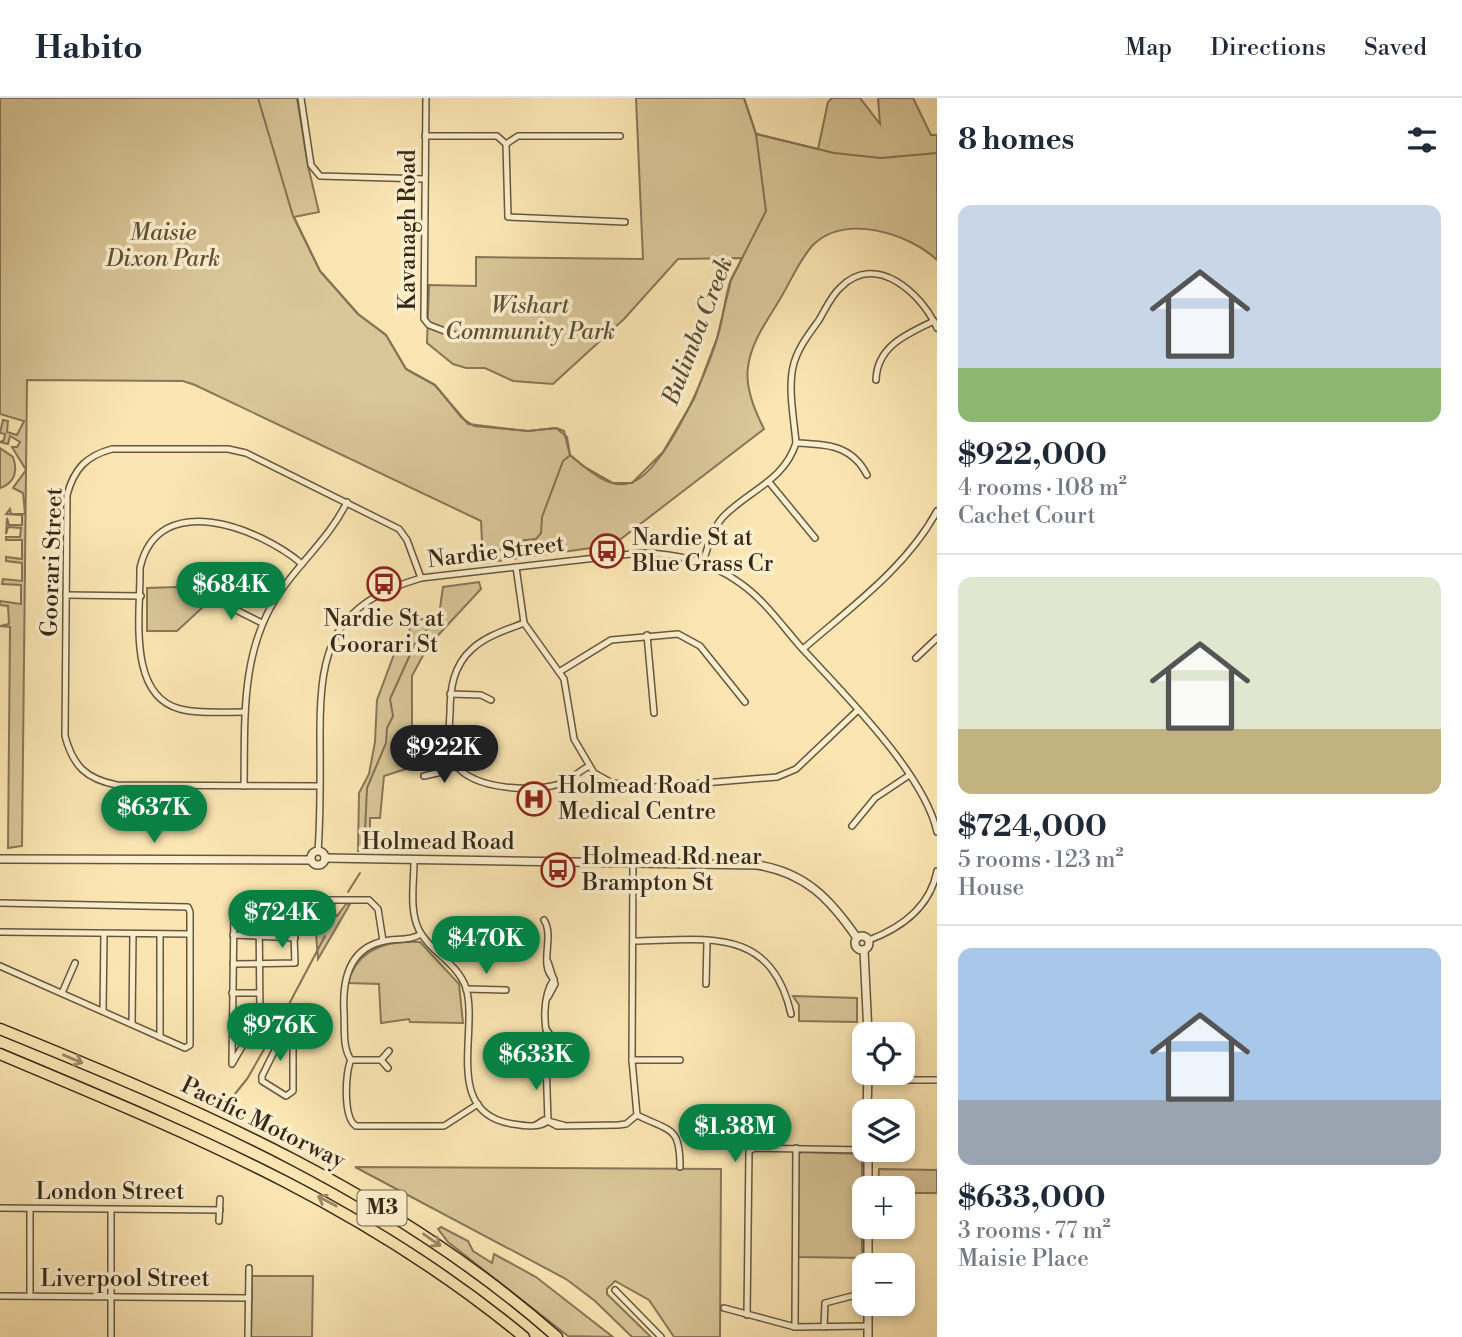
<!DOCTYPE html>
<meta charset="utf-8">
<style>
body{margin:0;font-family:"Libre Bodoni",serif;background:#f2f2f3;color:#1f2937;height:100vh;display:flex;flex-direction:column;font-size:26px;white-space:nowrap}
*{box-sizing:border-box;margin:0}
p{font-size:23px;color:#747a83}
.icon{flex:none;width:38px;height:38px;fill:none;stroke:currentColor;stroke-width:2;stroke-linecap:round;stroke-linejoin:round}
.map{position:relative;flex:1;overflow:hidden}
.details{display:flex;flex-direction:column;background:#fff;width:525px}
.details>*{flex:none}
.fabs{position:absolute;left:852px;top:924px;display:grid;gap:14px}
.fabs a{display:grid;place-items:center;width:63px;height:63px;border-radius:14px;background:#fff;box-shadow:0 4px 10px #0003;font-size:35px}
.price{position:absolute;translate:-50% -60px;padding:0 16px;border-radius:24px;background:#0b8043;color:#fff;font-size:23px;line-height:46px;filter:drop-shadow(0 2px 4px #0008)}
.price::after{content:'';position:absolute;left:50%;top:42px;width:21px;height:16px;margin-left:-10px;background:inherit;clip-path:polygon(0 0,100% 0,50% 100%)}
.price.on{background:#222;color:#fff}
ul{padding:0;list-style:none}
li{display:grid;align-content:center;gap:14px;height:371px;padding:0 21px}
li+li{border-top:2px solid #e0e1e3}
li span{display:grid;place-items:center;height:217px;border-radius:14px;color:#555}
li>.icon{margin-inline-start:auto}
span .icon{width:126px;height:126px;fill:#fffc;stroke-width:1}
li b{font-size:30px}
h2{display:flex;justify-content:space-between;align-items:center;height:84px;padding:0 21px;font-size:30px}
header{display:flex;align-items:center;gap:42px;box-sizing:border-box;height:98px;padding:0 35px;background:#fff;border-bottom:2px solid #e0e1e3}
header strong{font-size:33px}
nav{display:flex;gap:38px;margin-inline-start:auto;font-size:24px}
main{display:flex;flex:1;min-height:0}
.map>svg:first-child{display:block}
.green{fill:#d9c699;stroke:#877758;stroke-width:2}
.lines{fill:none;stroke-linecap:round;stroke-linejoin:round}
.stream{stroke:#847355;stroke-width:2}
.minor-casing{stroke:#66583f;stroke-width:8}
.tertiary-casing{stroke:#66583f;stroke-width:10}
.motorway-casing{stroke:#352818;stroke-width:13}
.minor{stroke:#fcefce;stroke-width:5}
.tertiary{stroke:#fcefce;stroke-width:7}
.motorway{stroke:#fbe6b3;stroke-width:10}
.oneway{stroke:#988766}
.labels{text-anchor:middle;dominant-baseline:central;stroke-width:7;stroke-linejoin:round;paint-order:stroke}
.shield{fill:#fcefce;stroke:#71644f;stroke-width:2}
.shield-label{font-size:21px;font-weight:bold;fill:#352818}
.street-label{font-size:23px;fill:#352818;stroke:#fcefce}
.park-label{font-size:23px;font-style:italic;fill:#5e5038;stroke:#fcefce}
.poi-label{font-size:23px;fill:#352818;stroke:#fcefce;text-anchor:start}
.water-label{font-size:24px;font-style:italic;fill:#5c4e37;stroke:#fcefce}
</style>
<header>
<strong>Habito</strong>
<nav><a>Map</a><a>Directions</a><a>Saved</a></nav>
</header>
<main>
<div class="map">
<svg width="937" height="1239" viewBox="0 0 937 1239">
<rect width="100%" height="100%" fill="#fbe6b3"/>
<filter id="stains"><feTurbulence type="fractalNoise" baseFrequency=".00286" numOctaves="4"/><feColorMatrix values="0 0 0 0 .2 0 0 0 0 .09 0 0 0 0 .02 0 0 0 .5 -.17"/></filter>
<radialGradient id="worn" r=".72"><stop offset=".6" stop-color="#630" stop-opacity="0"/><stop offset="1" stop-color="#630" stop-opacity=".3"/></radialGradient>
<g class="green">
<path d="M 0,0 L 297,0 L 308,68 L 319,114 L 294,119 L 320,173 L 358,216 L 386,237 L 406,271 L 435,287 L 468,326 L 528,333 L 556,330 L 567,339 L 570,357 C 585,369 605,389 626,386 C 662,382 707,274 717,241 C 723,223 724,203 730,184 C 733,176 739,168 742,160 L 678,161 L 624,221 L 553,286 L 513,283 L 485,270 L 466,270 L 453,266 L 427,245 L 429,187 L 476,188 L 476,159 L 643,161 L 636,0 L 744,0 L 756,36 L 818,51 L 828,4 L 832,0 L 860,0 L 880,26 L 878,0 L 913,0 L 931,37 L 937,37 L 937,162 C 908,135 846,116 814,146 C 800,160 790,185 780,201 C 767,223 751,244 748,269 C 745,290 755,313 764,331 L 613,447 L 483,465 L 481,423 L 195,287 L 183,283 L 27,282 L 22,748 L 8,750 L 10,529 L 0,528 L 9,526 L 8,508 L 0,507 L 0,503 L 21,506 L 21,487 L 2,486 L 3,481 L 22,483 L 22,465 L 6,463 L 6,459 L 22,461 L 22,442 L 6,442 L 6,439 L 20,439 L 21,430 L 8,429 L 6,436 L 7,420 L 9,427 L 22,427 L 22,417 L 6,416 L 10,411 L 11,416 L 25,416 L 23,395 L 13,390 L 26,372 L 12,349 L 17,349 L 20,344 L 10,338 L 8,346 L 0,344 L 4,342 L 5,336 L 0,335 L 3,322 L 8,323 L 7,334 L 17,337 L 24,323 L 0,316 Z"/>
<path d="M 0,350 L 13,359 C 18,373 15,385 0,390 Z"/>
<polygon points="479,484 481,491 428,548 412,578 412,669 384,678 380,720 370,720 370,753 358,753 359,695 369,676 375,644 377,602 399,543 409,541 410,524 439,517 443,489"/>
<polygon points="177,489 199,494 202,510 177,533 147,533 147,490"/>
<polygon points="322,805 335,806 333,815 337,818 346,806 350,806 318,861 314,810 321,810"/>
<path d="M 420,844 L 459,886 L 463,925 L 410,924 L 409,921 L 381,925 L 379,886 L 348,885 C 357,851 386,842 420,844 Z"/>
<polygon points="793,898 857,900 857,924 799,923 799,907"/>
<polygon points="802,1054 862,1056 862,1160 798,1159 799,1056"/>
<polygon points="355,1069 721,1071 720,1239 674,1239 649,1202 615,1183 607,1191 607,1196 651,1239 632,1239 595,1203 566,1181"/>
<polygon points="879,1071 937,1072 937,1095 903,1095 903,1090 878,1090"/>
<polygon points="441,1129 468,1143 473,1153 492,1165 494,1156 536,1179 613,1239 568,1238 448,1144 438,1131"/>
<polygon points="252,1178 313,1178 312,1239 251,1239"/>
</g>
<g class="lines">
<g class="stream">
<polyline points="258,0 293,118 320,173 358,216 386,237 406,271 435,287 462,320 474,328 528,333 556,330 564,333 570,357 583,368 613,385 632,385 663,354 694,301 717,240 731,182 766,113 756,36 744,0"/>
<polyline points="757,36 834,55 881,60 937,55"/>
<polyline points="500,452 508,444 536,441 541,435 542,419 563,363 569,358"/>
<polyline points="364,753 367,690 386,645 387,630 393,618 390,601 419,537 435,527"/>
<polyline points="348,794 360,775"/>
<polyline points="279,925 325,838"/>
<polyline points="230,1002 247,981 277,929"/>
</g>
<defs>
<g id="minor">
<polyline points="301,0 311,67 320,78 425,81"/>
<polyline points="426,0 424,221 429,227 463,240"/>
<polyline points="425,38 497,38 506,46 508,119 625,124"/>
<polyline points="506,46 518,38 620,38"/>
<path d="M 876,282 C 877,248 907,236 934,223"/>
<path d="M 796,345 C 826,346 852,347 867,377"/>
<polyline points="769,384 815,440"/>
<path d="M 703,464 C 708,449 712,431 723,419 C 749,392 784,383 796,345 C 794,321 788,292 793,269 C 797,251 809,236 819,222 C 825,212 831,198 840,190 C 876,153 922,196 937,230"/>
<polyline points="516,469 524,525 564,581 574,641 594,675 612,685 655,689 777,679 796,671 858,612"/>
<polyline points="66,497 141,498"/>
<polyline points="212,500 262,525"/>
<path d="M 524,525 C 506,532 486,538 472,551 C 453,568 450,591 450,615 C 449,631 447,653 456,667 C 474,692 536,695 562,685 C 571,681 580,673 589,668"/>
<polyline points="647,537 654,615"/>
<path d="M 803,551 C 850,510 907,469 937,413"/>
<polyline points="916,560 937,540"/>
<polyline points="559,574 611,542 678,536 700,548 745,604"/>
<polyline points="450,596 481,597 491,602"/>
<path d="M 245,614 C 224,614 200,616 180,611 C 126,597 141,513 140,470 C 158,390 260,430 302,466"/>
<polyline points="424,678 442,674 456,667"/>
<path d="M 244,688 C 245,621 240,552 280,494 C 302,462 330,439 347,404"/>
<path d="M 319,688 L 117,687 C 86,681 73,668 65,638 L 67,397 C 74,371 86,358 112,351 L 228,351 L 246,355 L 399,431 L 407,442 L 421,480"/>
<polyline points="852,728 875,700 908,678"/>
<path d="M 318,753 C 321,714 320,674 320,634 C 320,550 333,506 421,480 L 640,455 C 676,455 711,464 740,485 C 763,501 781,526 799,547 C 840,592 924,674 937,734"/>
<path d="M 414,764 C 414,785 409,812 419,832 C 430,854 458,865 466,890 C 479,933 442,1016 513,1026 C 525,1028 539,1030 548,1023 L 557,1028 L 618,1027 L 626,1026 L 637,1017 L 632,962 L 633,765"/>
<polygon points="256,801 259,812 260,918 232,966 234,814"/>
<polyline points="317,802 369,802 378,811 383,843"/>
<polyline points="0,805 188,809 190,814 190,947 185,950 0,868"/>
<path d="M 544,822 C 555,839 538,868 554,881 C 543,896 541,933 553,948 L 546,964 L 548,1023"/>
<polyline points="0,834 190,836"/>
<polyline points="233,837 295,840"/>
<path d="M 869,842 C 901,830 930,809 937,773"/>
<path d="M 633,843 C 706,842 771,827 791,916"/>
<polyline points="233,866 295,865 293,812 259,812"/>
<polyline points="706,886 707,843"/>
<polyline points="466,891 506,892"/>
<polyline points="62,895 75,865"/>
<polyline points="232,895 259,895"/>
<polyline points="548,899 555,886 548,864"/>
<polyline points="103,913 104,836"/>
<path d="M 260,918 C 270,924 288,929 293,939 L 293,993 L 286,998 L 262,983 L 262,978 L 283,936 L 294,916"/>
<polyline points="232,925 256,925"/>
<polyline points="132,926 133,836"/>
<path d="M 546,931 C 556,944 556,951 546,964"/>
<polyline points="160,939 160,836"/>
<path d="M 351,962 C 345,974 343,1020 356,1028 L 444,1028 L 478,1006"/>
<path d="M 351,962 C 342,949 345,929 344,914 C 342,880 350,847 390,842 C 400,841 412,842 421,836"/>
<polyline points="351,962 381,962"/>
<polyline points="632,962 680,962"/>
<polyline points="388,970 381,962 389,953"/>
<polyline points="868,982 937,982"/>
<path d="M 637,1017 C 671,1034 680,1028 680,1069"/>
<polyline points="536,1027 544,1022 563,1027"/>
<polyline points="0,1110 220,1112"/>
<polyline points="219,1123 220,1101"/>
<polyline points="615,1192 661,1239"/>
<polyline points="0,1198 249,1200"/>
<polyline points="30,1198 30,1111"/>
<polyline points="724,1210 795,1229 868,1228"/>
<polyline points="747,1217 749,1053 755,1050 864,1052"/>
<polyline points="795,1229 796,1050"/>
<polyline points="824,1229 825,1205 856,1197"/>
<polyline points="111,1239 111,1112"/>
<polyline points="248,1239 249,1170"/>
</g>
<g id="tertiary">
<circle cx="318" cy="760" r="7"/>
<path d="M 325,760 L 757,767 C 805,774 831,802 857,840"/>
<polyline points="0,761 310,762"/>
<circle cx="862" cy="845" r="7"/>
<polyline points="864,852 868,936"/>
<polyline points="867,1013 868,975"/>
<polyline points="868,1052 868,1090"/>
<polyline points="868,1167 868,1129"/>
<polyline points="868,1239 868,1206"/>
</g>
<g id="motorway">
<path d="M 0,931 C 200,1012 393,1094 557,1239"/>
<path d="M 0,956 C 190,1036 362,1105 524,1239"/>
</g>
</defs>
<use href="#minor" class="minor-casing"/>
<use href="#tertiary" class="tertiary-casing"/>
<use href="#motorway" class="motorway-casing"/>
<use href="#minor" class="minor"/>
<use href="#tertiary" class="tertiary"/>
<use href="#motorway" class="motorway"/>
</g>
<defs><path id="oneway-shaft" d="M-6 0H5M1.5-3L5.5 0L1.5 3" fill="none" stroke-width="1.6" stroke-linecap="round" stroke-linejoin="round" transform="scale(1.75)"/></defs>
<g class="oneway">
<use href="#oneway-shaft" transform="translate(73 961) rotate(23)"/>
<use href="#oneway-shaft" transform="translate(327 1103) rotate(-152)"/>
<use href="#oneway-shaft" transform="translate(432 1142) rotate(35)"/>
</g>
<defs>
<symbol id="bus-ring" viewBox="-11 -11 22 22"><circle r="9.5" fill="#fcefce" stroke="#8f2418" stroke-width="1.5"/><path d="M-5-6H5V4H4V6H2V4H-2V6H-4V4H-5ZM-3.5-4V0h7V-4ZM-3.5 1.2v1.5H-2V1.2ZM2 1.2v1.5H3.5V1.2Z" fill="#8f2418"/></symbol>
<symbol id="hospital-ring" viewBox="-11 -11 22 22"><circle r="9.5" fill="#fcefce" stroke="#8f2418" stroke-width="1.5"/><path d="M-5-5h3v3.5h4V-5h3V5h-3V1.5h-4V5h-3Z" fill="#8f2418"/></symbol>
</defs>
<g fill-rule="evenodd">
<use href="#bus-ring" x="588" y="434" width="38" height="38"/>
<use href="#bus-ring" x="365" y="467" width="38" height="38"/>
<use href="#hospital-ring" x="515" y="682" width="38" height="38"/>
<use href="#bus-ring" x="539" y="753" width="38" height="38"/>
</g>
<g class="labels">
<rect class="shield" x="357.5" y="1092.5" width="49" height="35" rx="5"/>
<g class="shield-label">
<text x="382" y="1110">M3</text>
</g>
<g class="street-label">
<text transform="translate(408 132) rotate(-90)">Kavanagh Road</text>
<text transform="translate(496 454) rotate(-7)">Nardie Street</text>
<text transform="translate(52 464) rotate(-88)">Goorari Street</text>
<text x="438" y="744">Holmead Road</text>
<text transform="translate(263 1025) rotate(26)">Pacific Motorway</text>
<text x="110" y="1094">London Street</text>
<text x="125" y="1181">Liverpool Street</text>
</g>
<g class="park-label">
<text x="163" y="135">Maisie<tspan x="163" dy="26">Dixon Park</tspan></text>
<text x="530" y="208">Wishart<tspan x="530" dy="26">Community Park</tspan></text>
</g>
<g class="poi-label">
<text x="632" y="440">Nardie St at<tspan x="632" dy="26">Blue Grass Cr</tspan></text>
<text x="384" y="521" text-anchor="middle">Nardie St at<tspan x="384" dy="26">Goorari St</tspan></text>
<text x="558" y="688">Holmead Road<tspan x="558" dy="26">Medical Centre</tspan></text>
<text x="582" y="759">Holmead Rd near<tspan x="582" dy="26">Brampton St</tspan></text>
</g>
<g class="water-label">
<text transform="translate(698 233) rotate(-69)">Bulimba Creek</text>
</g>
</g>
<rect width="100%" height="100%" filter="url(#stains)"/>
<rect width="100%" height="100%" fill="url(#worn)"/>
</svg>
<div class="fabs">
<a><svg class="icon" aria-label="locate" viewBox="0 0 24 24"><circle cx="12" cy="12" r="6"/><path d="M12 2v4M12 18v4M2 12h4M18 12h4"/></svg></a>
<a><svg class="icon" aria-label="layers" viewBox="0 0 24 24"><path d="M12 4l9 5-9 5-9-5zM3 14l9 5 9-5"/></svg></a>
<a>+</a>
<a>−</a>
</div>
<b class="price" style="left:231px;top:524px">$684K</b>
<b class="price on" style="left:444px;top:687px">$922K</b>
<b class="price" style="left:154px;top:747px">$637K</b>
<b class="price" style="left:282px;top:852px">$724K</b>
<b class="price" style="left:486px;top:878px">$470K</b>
<b class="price" style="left:280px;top:965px">$976K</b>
<b class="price" style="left:536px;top:994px">$633K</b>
<b class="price" style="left:735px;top:1066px">$1.38M</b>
</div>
<section class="details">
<h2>8 homes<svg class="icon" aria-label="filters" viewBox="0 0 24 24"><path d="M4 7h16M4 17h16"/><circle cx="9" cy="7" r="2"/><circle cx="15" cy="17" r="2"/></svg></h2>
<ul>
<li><span style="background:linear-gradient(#c9d6e8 75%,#8fb573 0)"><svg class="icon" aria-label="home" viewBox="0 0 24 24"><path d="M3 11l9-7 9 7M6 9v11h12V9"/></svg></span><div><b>$922,000</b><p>4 rooms · 108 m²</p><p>Cachet Court</p></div></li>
<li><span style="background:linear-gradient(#dfe7d0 70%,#c2b280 0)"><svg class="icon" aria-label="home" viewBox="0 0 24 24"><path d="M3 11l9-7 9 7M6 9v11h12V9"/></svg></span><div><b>$724,000</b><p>5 rooms · 123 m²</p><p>House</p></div></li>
<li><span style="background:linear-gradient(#a9c7e8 70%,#9aa5b1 0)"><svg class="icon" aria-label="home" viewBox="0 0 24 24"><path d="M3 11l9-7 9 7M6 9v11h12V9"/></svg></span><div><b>$633,000</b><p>3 rooms · 77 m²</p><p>Maisie Place</p></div></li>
</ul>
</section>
</main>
